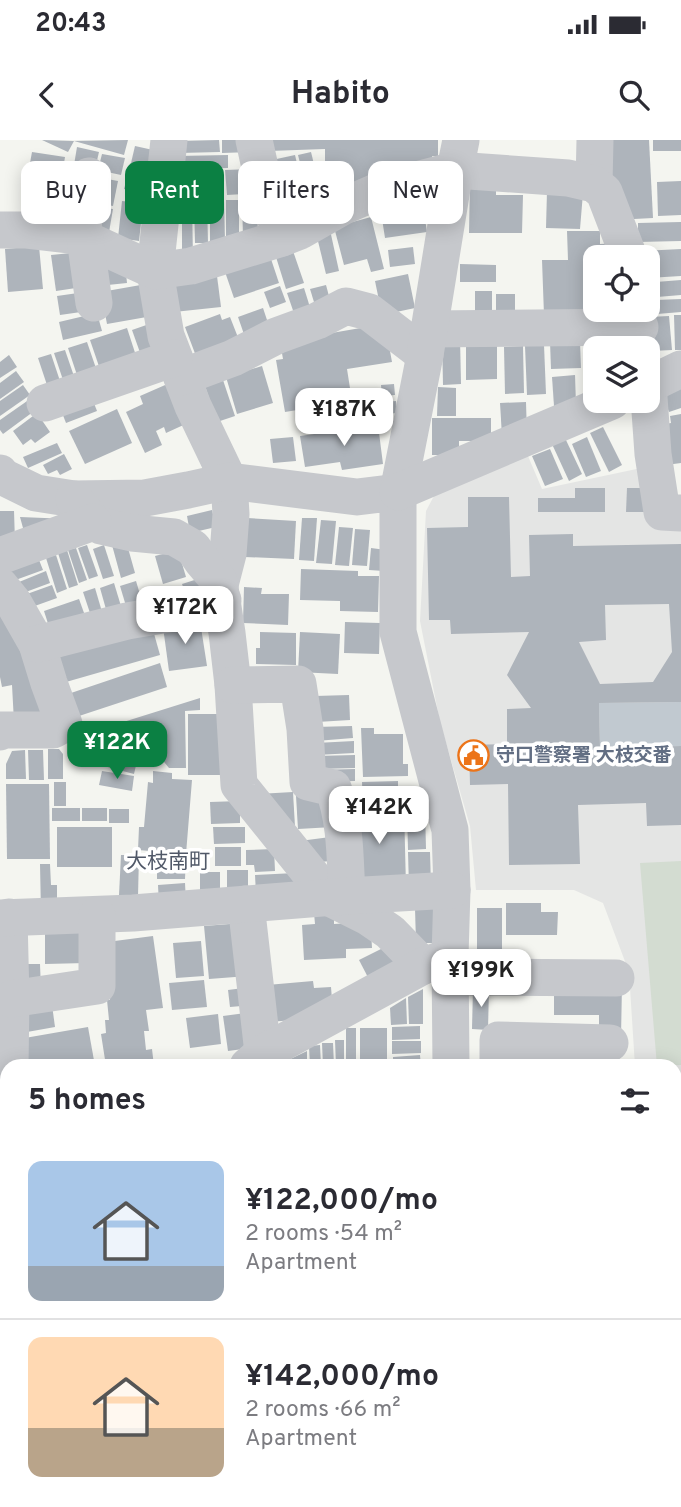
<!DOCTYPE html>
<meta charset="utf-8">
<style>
body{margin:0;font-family:Overpass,"Noto Sans JP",sans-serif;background:#f7f7f7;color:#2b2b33;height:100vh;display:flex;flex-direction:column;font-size:26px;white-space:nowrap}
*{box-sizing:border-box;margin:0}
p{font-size:23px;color:#7c7c81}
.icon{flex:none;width:38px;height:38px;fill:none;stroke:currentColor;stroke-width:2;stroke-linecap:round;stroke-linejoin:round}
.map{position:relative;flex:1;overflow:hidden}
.sheet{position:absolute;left:0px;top:919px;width:682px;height:450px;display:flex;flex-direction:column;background:#fff;border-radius:21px 21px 0 0;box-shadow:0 4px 18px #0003}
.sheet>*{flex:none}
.top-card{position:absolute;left:21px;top:21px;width:640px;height:63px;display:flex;gap:14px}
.tools{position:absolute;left:583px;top:105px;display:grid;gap:14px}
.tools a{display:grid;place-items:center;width:77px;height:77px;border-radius:14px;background:#fff;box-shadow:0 4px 18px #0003;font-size:35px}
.price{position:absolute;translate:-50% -60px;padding:0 16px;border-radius:14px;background:#fff;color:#222;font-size:23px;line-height:46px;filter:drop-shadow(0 2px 4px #0008)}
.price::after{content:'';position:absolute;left:50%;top:42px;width:21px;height:16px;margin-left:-10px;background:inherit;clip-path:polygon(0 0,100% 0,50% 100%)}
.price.active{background:#0b8043;color:#fff}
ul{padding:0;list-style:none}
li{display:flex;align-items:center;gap:21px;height:175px;padding:0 28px}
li+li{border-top:2px solid #e1e1e2}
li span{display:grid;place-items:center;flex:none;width:196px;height:140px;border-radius:14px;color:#555}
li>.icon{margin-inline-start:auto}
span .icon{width:84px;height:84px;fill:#fffc;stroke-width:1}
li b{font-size:30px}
h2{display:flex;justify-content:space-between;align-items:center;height:84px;padding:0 28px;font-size:30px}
.pill{padding:0 24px;border-radius:14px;background:#fff;box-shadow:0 4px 18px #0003;font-size:24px;line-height:63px}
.pill.active{background:#0b8043;color:#fff}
.status{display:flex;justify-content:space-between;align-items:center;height:49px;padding:0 35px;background:#fff;direction:ltr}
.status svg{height:19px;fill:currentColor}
header{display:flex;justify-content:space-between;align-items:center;height:91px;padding:0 28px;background:#fff;font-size:32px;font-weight:700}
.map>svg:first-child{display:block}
.built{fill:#e4e5e4}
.green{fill:#d3dcd1}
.water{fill:#c1c9d0}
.building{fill:#aeb4bb;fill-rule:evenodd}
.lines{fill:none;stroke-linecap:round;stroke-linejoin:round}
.minor{stroke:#c6c8cc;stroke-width:37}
.labels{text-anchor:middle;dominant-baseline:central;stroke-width:7;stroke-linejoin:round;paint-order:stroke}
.poi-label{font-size:19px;font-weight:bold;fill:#626e83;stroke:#fff;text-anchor:start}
.neighbourhood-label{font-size:21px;fill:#505868;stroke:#fff}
</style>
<div class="status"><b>20:43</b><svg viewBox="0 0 49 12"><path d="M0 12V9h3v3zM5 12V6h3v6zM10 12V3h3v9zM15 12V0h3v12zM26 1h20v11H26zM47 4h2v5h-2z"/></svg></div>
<header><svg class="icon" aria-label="back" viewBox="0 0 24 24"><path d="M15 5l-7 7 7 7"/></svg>Habito<svg class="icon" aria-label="search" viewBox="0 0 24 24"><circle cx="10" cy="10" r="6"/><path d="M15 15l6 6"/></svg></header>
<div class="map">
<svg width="681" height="1367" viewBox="0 0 681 1367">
<rect width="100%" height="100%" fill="#f4f5f0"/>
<polygon class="built" points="525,309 542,349 646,327 681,379 681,950 676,951 676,926 635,926 629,832 603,763 574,750 476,750 470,686 440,582 420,481 426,371 435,354"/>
<g class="green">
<polygon points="681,721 681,925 657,926 640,723"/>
<polygon points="676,1206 681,1206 681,1367 616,1367 614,1362 676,1362"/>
<polygon points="7,1319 7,1362 538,1362 541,1367 0,1367 0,1320"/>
</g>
<polygon class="water" points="681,562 681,606 600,608 599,563"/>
<g class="building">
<polygon points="42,0 73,1 128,0 124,15 74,1 68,12"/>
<polygon points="219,0 220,12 179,13 179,1"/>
<polygon points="222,0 251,0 252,12 222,13"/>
<polygon points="268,0 438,0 438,16 432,16 433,26 372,29 373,40 342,48 340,24 325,25 325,9 269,11"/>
<polygon points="610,0 649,0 653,78 634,79 613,52"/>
<rect x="653" y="0" width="28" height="11"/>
<polygon points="135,6 162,12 159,29 131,23"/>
<polygon points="77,7 99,12 95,29 74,25"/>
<polygon points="32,12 65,17 58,61 37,58 39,47 26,45"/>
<polygon points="311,12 324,65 311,68 298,15"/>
<polygon points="102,14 125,18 121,35 98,30"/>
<polygon points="228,15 228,28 180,29 179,16"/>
<polygon points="295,15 299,32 276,37 272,20"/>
<polygon points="335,26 341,57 325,60 319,29"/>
<polygon points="130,27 162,36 155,58 124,49"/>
<polygon points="67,29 80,30 82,57 64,55"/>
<polygon points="252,29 260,53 227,55 225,30"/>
<polygon points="206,32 207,55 173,56 172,33"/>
<polygon points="210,32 222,32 221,54 209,54"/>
<polygon points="300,35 304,48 280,54 276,41"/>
<polygon points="102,38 118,41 113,66 97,63"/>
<polygon points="470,40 496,41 496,55 523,55 522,93 469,93"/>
<polygon points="681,41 681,75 658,76 657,42"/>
<polygon points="305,50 310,70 286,76 281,57"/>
<polygon points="547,51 583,53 580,89 546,88"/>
<polygon points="421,53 427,92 385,98 379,59"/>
<polygon points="242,58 257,58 258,97 243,98"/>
<polygon points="192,60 193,120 182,120 182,61"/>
<polygon points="210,60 224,60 225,101 210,101"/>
<rect x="226" y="60" width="13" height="40"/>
<polygon points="122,61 151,64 149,83 141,83 139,101 118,98"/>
<polygon points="194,61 207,61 208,103 195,103"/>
<polygon points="96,67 113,69 108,98 92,96"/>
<polygon points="371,77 384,129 371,132 367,119 344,125 334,87"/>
<polygon points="681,82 681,101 638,102 638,83"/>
<polygon points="330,90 339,131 326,134 316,93"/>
<polygon points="567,91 600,91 600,104 621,103 621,117 595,117 595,170 544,175 542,120 568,120"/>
<polygon points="39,106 43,149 8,152 5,109"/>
<polygon points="413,107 415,124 390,127 388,110"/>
<polygon points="681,109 681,136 648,138 648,117 643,117 642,111"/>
<polygon points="293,111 304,143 286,149 276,117"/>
<polygon points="71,113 76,148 56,151 51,115"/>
<polygon points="269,113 279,143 234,158 224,129"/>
<polygon points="95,120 125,124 127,143 98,146"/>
<polygon points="460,124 496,125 496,142 460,142"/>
<polygon points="408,134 415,168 382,175 375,141"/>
<polygon points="217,136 221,167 174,172 171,140"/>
<polygon points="681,140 681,155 657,157 656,142"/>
<polygon points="152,143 158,175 107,184 101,152"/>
<polygon points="326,145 333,171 318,175 310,149"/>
<polygon points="280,146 286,162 270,168 264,152"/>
<polygon points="304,148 313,177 297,182 287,153"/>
<polygon points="475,151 492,151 492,182 475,181"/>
<polygon points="85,152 88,171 60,175 57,156"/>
<polygon points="496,154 515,154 515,185 496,184"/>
<polygon points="681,159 681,172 657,174 656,160"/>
<polygon points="263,168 271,192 246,200 238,177"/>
<polygon points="97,173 102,191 63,200 59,182"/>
<polygon points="220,174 222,180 230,177 239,200 199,224 185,187"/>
<polygon points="674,175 681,175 681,210 675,210"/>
<polygon points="669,176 672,210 652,211 649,177"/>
<polygon points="155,182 166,213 143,221 132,190"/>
<polygon points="372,186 387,195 392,222 347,229 352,261 285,272 276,220 283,219 280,202"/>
<polygon points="127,188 139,225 103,238 90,200"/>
<polygon points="607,196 608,208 595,208 595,238 588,238 586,197"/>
<polygon points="442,198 460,198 461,244 443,245"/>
<polygon points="466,201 497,201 497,239 466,240"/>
<polygon points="580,201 581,228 551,229 550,202"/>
<polygon points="87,202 99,237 80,244 68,208"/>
<polygon points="544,205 546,254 527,255 525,206"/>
<polygon points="523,206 524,253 505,254 504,207"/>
<polygon points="65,210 77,245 66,249 54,213"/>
<polygon points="51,214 63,250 50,254 38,218"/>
<polygon points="9,215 17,227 0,238 0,222"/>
<polygon points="262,226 273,263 237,274 226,237"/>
<polygon points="16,231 24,242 0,259 0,243"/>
<polygon points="575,235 576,265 554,266 552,237"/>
<polygon points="223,240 235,276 217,282 205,246"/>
<polygon points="681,241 681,268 669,272 660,248"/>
<polygon points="172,242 190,282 166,293 164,287 156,291 162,305 145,313 126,272 143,264 140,256"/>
<polygon points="394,244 395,255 382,256 381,245"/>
<polygon points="23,245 30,255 0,276 0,261"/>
<polygon points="438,247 456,248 456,276 437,276"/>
<polygon points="90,253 97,271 66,283 59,265"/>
<polygon points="378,256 383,279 344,286 340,267 355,264 355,260"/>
<polygon points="30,259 37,269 3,294 0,290 0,280"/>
<polygon points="396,261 397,273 385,274 384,262"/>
<polygon points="526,262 527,295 502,296 500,263"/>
<polygon points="117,269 132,303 85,324 69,291"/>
<polygon points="37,273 50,292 35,303 31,299 23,305 13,291"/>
<polygon points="681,274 681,323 666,325 659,285 671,283 670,276"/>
<polygon points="432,278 491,278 491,301 459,301 459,315 432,315"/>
<polygon points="378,285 383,324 342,330 340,322 305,327 300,296"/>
<polygon points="603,287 622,325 609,332 590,293"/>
<polygon points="293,297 296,321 273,323 270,299"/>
<polygon points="587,297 601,331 586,337 572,304"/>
<polygon points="565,298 582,334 569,341 552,304"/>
<polygon points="57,303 62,313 28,328 23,317"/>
<polygon points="550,309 563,339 545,346 532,316"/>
<polygon points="64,314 72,329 60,335 57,330 48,334 43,325"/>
<polygon points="575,348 605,348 605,372 538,372 538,358 575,358"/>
<polygon points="627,348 653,348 653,372 626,372"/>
<path d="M 468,357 L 509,357 L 511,437 L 530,436 L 529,395 L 573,394 L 573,406 L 681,404 L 681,562 L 599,563 L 600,608 L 681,606 L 681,685 L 647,686 L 646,663 L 578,665 L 580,724 L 509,725 L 508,644 L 470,645 L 469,605 L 507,604 L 507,569 L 531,568 L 507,535 L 529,492 L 451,494 L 450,480 L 429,480 L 427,388 L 468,387 ZM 669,464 L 672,512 L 653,542 L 600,544 L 579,502 L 606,500 L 605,465 Z"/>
<polygon points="212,370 216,387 190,393 187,376"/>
<polygon points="0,371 14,371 15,403 0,404"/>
<polygon points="20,377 69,379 26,399"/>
<polygon points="247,378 296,381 294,419 245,417"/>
<polygon points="302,378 317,378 314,421 299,420"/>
<polygon points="321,380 336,381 332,424 316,423"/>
<polygon points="339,387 353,388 349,426 335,425"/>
<polygon points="355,389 370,390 367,426 352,425"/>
<polygon points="126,401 135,433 121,438 112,405"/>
<polygon points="87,405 98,436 89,439 78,408"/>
<polygon points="104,405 114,436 103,439 93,409"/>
<polygon points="76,408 87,440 79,443 68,410"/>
<polygon points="371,408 386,410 384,431 369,430"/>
<polygon points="35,410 43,430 10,442 3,421"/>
<polygon points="67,410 78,445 69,448 58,413"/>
<polygon points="178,410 186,437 163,444 155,416"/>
<polygon points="56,415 67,449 57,453 46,418"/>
<polygon points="301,429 358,431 358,436 379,436 378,472 340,471 340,461 300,460"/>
<polygon points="46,431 50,443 23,453 19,442"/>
<polygon points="207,436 215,458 190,466 182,444"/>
<polygon points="136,441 145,471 129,476 120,446"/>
<polygon points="114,443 124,476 109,480 100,448"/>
<polygon points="52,445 57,458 32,467 27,454"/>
<polygon points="179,446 184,468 152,474 148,452"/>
<polygon points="244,447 262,448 261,454 289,454 288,485 243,483"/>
<polygon points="95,448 105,482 94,485 83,452"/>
<polygon points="79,459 88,484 52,496 44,471"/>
<polygon points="0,472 9,472 53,582 14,582 12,545 2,547 0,537"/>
<polygon points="200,481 207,526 169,531 163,487"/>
<polygon points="345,482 380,483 379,514 344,513"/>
<polygon points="153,490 160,515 66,542 59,517"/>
<polygon points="260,492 296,493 296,525 256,524 256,508 260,508"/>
<polygon points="300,492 340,494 338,534 298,532"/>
<polygon points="160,523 167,547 79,576 71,553"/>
<polygon points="349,555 350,580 317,582 315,556"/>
<polygon points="200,558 200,570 185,571 186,628 169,628 160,617 143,619 118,606 117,584"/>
<rect x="188" y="574" width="34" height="61"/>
<polygon points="352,586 353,598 316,601 315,587"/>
<polygon points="361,588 374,588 374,594 403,594 403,624 408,624 408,636 363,637"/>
<polygon points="90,598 111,603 109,609 138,617 134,634 85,621"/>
<polygon points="354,601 354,613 316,615 316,603"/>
<polygon points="48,609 59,609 63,614 63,639 48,639"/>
<polygon points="25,610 26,639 6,639 6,624 12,611"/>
<polygon points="28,610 43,610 44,640 29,640"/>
<polygon points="355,615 355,628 317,629 316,616"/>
<polygon points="355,629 355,641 317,642 317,630"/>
<polygon points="102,631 134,636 132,651 99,645"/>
<polygon points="153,631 172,633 172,639 192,640 186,714 138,710 139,687 144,687 148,642 153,643"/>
<polygon points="398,641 398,664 363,665 362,642"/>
<rect x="54" y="642" width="12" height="24"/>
<polygon points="6,644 49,644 50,719 7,719"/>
<polygon points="293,652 295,687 258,654"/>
<polygon points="330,653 333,687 298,689 296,656"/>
<polygon points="240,661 240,683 211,684 210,662"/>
<rect x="52" y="668" width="28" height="13"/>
<rect x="82" y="668" width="25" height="13"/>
<polygon points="404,668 406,747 354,741 352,670"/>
<rect x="109" y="669" width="20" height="14"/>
<polygon points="407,669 425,669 426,709 408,710"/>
<rect x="57" y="687" width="55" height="40"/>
<polygon points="213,687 245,687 245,703 214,704"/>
<polygon points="338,696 340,720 311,723 292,702"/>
<rect x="215" y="707" width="26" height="19"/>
<polygon points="274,709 275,731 255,732 254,725 246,725 246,710"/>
<polygon points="408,712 430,712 431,746 409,747"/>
<polygon points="121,715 139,715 138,756 119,755"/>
<polygon points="157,715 186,715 185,739 157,739"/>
<polygon points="40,724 50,724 51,745 57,745 57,771 41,772"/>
<polygon points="227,730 248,730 248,756 227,755"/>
<rect x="200" y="732" width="20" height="28"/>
<polygon points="295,733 296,752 256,754 255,735"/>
<polygon points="185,743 186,763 159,765 158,745"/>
<polygon points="506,763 541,763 541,772 558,772 557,795 506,795"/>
<polygon points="415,768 434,768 435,803 416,803"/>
<rect x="477" y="768" width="25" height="65"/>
<polygon points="334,772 334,784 350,783 371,791 372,808 346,809 346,818 304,820 302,785 315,784 314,773"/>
<polygon points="243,783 248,836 209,839 204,786"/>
<polygon points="45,789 91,789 86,823 45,824"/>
<polygon points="153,796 163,868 146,870 149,891 144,891 146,910 152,909 154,926 106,926 101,894 106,893 105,880 109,880 107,860 110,860 105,818 107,802"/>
<polygon points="201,801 204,836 176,838 173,803"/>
<polygon points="391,804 405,830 373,847 359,820"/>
<polygon points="14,824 40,824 41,850"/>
<polygon points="204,840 207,867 172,870 169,843"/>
<polygon points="313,841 314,848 331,847 333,872 318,878 269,882 267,845"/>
<polygon points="554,845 622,845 621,897 599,896 599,875 554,875"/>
<polygon points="251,847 253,865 230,867 228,850"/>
<polygon points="473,848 489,848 488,890 472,889"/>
<polygon points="423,849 423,884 409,884 408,857"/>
<polygon points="406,858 407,884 391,885 390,868"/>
<polygon points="52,865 55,887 27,892 23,869"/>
<polygon points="253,872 258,907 228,911 223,876"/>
<polygon points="218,874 221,904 190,908 186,878"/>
<polygon points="420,886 420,899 392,900 392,887"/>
<polygon points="88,887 95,926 24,926 19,899"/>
<rect x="346" y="888" width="10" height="38"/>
<rect x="360" y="888" width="27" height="38"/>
<polygon points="335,900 344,900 344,926 336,926"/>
<polygon points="392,901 421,901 421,913 392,914"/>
<polygon points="322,903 333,903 334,926 323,926"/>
<polygon points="320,905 321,926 310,926 309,906"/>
<polygon points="307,911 307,926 276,926"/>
<polygon points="420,915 421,926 393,926 393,917"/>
<polygon points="676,966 681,966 681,1079 676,1080"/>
<polygon points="0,1154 5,1154 7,1174 7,1198 0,1199"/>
<polygon points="0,1214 2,1214 6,1250 0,1250"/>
</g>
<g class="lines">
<g class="minor">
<polyline points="169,0 155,131 166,196 193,266 229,341 231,374 228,414 220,445"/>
<polyline points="254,0 263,41 282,98"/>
<polyline points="594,44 595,0"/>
<polyline points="0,90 27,90 79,96 155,131 191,126 282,98 300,91 344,66 383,49 455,30 568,38 594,44 604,52 629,117"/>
<polyline points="82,97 89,36"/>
<polyline points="85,98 94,163"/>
<polyline points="429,189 640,187"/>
<polyline points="182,237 233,218 276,196 317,181 346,166 369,172 425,215"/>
<polyline points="648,243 653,314 662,372 681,373"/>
<polyline points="648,245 681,229"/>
<polyline points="45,263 174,218"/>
<polyline points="0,333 3,337 36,353 74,359 145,358 188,350 229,341 357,357 398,352 398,492 450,690 452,750 450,816 451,926"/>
<polyline points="398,352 425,215 455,30 461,0"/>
<polyline points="398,352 612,261"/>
<polyline points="74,359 93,382 101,386 132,393 174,397 193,408 202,421 219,441 227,493 233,545 239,645 330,758 368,777 390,792 423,826"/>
<polyline points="0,416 93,382"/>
<polyline points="0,446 13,462 37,504 49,543 64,584 53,590 1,590 0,592"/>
<polyline points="37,504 127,481 186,471 223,460"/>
<path d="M 233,545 L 298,544 L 305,589 L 308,642 L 333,648 C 346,681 345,721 347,756"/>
<polyline points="246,764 263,913"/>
<polyline points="9,777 11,859 10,926"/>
<polyline points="0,778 133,773 347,756 452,750"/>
<polyline points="450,837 616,838"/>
<polyline points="11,859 97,846 97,775"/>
<polyline points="248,926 263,913 423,826 446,818"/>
<polyline points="498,926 498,900 610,903"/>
<polyline points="0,1023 7,1022"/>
<polyline points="0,1137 7,1136"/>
<polyline points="676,1157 681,1156"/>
<polyline points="676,1184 681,1184"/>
<polyline points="0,1296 7,1294"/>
<polyline points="0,1342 7,1340"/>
<polyline points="360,1362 361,1367"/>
<polyline points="579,1362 582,1367"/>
</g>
</g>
<defs>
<symbol id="civic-ring" viewBox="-11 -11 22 22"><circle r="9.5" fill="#fff" stroke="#ec7419" stroke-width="1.5"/><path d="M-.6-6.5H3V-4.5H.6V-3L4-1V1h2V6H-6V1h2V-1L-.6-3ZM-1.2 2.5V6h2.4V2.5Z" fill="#ec7419"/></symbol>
</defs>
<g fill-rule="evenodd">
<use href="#civic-ring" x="456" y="598" width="35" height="35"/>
</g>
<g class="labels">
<g class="poi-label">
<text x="496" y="616">守口警察署 大枝交番</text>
</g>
<g class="neighbourhood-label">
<text x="168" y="722">大枝南町</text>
</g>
</g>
</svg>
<div class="tools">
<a><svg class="icon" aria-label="locate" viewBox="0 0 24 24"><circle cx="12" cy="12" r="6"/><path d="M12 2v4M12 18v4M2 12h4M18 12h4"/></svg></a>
<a><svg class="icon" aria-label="layers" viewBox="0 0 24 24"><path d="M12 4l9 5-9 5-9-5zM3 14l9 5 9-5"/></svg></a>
</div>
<b class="price" style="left:344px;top:308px">¥187K</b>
<b class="price" style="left:185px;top:506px">¥172K</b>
<b class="price active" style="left:117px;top:641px">¥122K</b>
<b class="price" style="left:379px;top:706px">¥142K</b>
<b class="price" style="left:481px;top:869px">¥199K</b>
<div class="top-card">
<a class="pill">Buy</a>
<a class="pill active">Rent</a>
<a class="pill">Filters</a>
<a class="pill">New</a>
</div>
<section class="sheet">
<h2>5 homes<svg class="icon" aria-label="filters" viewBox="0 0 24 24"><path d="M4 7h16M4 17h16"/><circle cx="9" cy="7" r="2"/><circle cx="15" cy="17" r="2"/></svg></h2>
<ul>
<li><span style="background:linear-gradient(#a9c7e8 75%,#9aa5b1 0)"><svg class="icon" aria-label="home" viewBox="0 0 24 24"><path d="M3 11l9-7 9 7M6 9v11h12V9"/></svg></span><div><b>¥122,000/mo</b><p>2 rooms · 54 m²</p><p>Apartment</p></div></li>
<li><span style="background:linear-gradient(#ffd9b3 65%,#b9a48a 0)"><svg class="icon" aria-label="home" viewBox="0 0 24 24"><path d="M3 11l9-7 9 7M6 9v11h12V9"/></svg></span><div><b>¥142,000/mo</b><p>2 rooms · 66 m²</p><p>Apartment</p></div></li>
</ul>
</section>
</div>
